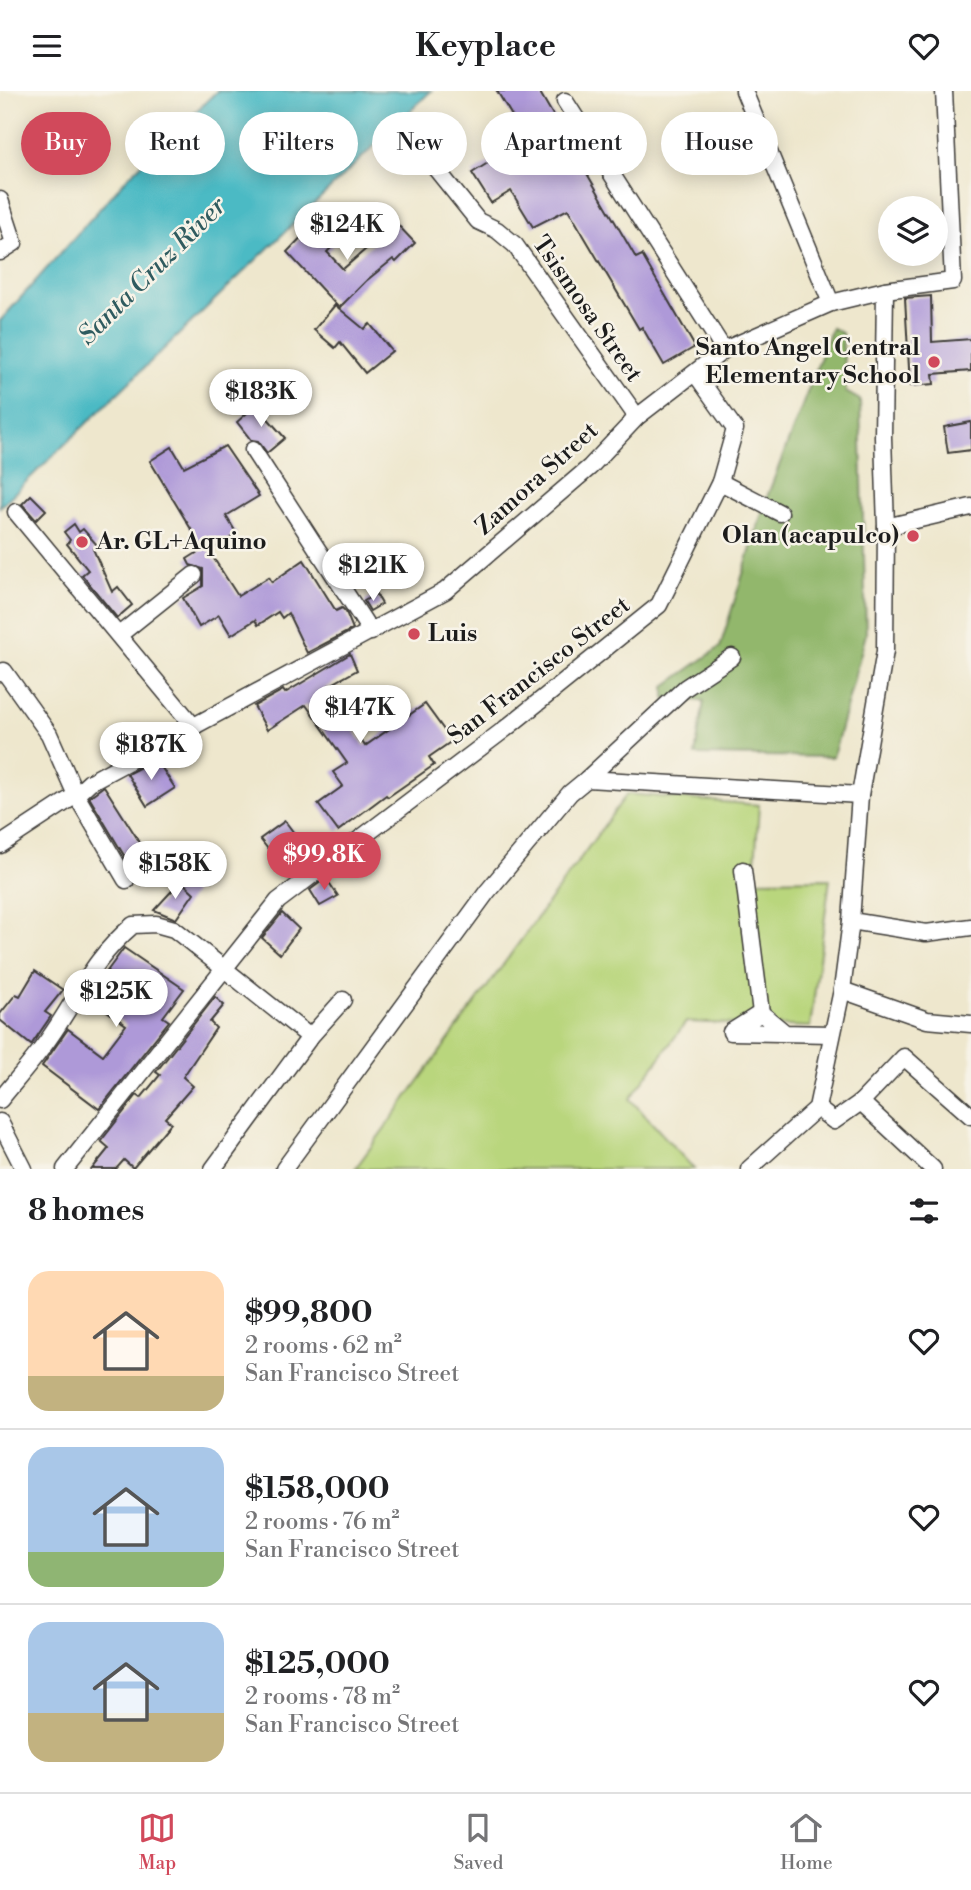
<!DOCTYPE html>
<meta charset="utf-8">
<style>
body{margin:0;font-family:"Libre Bodoni",serif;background:#f2f2f2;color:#202124;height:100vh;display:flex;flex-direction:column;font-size:26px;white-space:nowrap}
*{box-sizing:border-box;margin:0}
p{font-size:23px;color:#757577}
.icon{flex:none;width:38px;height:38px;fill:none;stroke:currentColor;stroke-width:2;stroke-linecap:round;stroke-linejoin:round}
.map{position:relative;height:1078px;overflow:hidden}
.details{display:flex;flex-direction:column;background:#fff;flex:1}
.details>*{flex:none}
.top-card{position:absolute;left:21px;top:21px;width:929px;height:63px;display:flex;gap:14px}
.controls{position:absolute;left:878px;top:105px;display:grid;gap:14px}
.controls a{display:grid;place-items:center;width:70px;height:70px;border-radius:50%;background:#fff;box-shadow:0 4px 18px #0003;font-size:35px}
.price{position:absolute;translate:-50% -60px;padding:0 16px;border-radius:24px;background:#fff;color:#222;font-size:23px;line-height:46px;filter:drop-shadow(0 2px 4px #0008)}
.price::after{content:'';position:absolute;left:50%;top:42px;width:21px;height:16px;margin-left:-10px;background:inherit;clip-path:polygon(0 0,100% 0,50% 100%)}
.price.active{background:#d1495b;color:#fff}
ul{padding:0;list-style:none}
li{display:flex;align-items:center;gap:21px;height:175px;padding:0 28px}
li+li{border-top:2px solid #e0e0e0}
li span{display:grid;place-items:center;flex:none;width:196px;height:140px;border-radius:21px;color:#555}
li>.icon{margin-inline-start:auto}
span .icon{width:84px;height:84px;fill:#fffc;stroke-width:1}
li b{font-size:30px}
h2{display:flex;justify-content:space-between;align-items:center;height:84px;padding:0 28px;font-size:30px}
.pill{padding:0 24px;border-radius:32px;background:#fff;box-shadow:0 4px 18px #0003;font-size:24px;line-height:63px}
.pill.active{background:#d1495b;color:#fff}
header{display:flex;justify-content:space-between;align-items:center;height:91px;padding:0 28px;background:#fff;font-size:32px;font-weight:700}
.tab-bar{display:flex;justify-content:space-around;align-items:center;height:98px;border-top:2px solid #e0e0e0;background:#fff;font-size:19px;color:#757577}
.tab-bar a{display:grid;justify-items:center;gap:4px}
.tab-bar .active{color:#d1495b}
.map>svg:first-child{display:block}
.green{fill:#b9d67d;stroke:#6a794c;stroke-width:2}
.forest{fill:#92b76c;stroke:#576a44;stroke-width:2}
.water{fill:#4cbac4;stroke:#346b70;stroke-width:2}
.building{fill:#ae99d8}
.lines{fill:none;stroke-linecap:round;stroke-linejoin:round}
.street-casing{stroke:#3c3a37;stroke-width:19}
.street{stroke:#fff;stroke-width:16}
.poi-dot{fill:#d1495b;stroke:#f7f3e8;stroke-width:2.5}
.labels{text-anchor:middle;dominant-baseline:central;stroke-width:5;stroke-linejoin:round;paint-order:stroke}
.street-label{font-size:24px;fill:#1c1c1c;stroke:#f7f3e8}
.poi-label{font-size:24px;font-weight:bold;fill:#1c1c1c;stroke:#f7f3e8;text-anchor:end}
.water-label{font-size:26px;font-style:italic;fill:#2f5b5f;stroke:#f7f3e8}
</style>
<header><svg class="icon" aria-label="menu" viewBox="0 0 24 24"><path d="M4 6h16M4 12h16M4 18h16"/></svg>Keyplace<svg class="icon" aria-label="heart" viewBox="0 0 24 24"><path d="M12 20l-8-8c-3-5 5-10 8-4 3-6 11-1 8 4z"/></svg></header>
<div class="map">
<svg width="971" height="1078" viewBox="0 0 971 1078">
<rect width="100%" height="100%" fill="#f7f3e8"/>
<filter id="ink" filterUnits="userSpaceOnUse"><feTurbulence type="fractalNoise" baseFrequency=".0143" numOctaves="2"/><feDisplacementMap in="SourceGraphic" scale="14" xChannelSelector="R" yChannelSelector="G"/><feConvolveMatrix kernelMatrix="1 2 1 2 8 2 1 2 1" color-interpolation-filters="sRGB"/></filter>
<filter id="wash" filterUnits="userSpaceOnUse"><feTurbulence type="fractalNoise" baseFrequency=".00686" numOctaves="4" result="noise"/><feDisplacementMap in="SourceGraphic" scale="28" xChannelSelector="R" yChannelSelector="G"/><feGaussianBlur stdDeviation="1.57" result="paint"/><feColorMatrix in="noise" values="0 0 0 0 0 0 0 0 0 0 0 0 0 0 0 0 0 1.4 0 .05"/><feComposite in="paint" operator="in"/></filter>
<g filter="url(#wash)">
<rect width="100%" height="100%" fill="#eee7cd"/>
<polygon class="green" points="627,703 759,714 754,789 830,788 810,936 686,931 630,1008 694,1078 355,1078"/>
<polygon class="forest" points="832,237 842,242 846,301 860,309 866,543 833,666 695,664 704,610 665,607 665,595 720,556 767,406"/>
<polygon class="water" points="217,0 431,0 0,416 0,230 128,86"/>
<g id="blocks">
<g class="building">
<polygon points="497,0 539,0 636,167 642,164 695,256 664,274 642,236 639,238 568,118 533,136 511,100 491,112 472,82 499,65 497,61 524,45"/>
<polygon points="396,132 415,152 396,171 393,168 366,190 339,217 287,161 312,135 333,155 327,161 343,178"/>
<polygon points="931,205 932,251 971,248 971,280 933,283 934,293 910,295 905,207"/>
<polygon points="335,214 364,238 370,233 392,260 365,282 340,251 335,257 314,239"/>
<polygon points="256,314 285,347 267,362 258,350 251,349 237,331"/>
<polygon points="971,331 971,359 948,362 944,336"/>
<polygon points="225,355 259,405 226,425 237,443 209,460 238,505 269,486 272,491 304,469 336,520 342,517 346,521 353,538 307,562 288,522 282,527 278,521 258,534 255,529 231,544 219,524 199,536 183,507 203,495 203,478 190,474 187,468 203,458 150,370 172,356 184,376"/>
<polygon points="31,404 46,419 36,429 22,413"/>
<polygon points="74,433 79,441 83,438 97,454 93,458 112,501 118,496 132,514 117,527 82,484 88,479 67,453 70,449 64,441"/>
<polygon points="376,503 382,513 370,520 364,510"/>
<polygon points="350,563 357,579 325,597 365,655 425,613 452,650 429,666 434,674 388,706 386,704 338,740 318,713 343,695 333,681 347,672 306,614 267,639 254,615 283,599 285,602"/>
<polygon points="156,668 175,697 147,715 127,683"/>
<polygon points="104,695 144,758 128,771 89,706"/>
<polygon points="285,730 306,758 284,778 260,748"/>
<polygon points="326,787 338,805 320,815 310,799"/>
<polygon points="181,790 194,802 176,828 154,819"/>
<polygon points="282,822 299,838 280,863 262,847"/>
<polygon points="124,857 184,898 163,926 169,930 99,1018 42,975 68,938 103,964 126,934 88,906"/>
<polygon points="35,880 63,899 45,921 51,925 31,954 0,929 0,923 16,903 20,905"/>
<polygon points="215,906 224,914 210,931 216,937 183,986 193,995 165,1027 171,1032 133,1077 124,1069 116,1078 92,1078 109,1057 101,1050 137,1004 141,1007 160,984 156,981"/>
</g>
</g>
</g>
<g filter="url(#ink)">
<use href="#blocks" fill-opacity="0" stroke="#3c3a37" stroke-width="2"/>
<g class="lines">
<defs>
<g id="street">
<polyline points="744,0 831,212"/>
<polyline points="565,10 724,259"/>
<polyline points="412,48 478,130 497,139 515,154 637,326"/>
<polyline points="0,109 14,152 0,161"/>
<polyline points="253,359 371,541"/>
<polyline points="720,391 780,422"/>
<polyline points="16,421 194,636"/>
<polyline points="886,436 971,416"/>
<polyline points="119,544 194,484"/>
<polyline points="0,582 4,580 49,643 76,704 126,789"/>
<polyline points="587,688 685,597 732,566"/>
<polyline points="0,754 76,704 90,691 445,500 590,376 637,326 724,259 831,212 885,199 953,190 944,0"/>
<polyline points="743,779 761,922"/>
<polyline points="851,830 926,842 971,836"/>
<polyline points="842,899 927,929 971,933"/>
<polyline points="785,942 761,922 731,941 832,943"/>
<polyline points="310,946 343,909"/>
<path d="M 0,1009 C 17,988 35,968 50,946 C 81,902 90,871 133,834 L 156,833 L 174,838 L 310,946 L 213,1078"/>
<polyline points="861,1011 904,966 971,1025"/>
<polyline points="817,1017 834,1030 861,1011 933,1078"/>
<polyline points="0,1031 24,1078"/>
<polyline points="65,1078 278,810 505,638 659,514 720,391 735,338 695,282"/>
<polyline points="284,1078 487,801 570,702 587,688 860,704"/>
<polyline points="749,1078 817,1017 842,899 851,830 860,704 885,560 886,436 883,346 885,199"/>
</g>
</defs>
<use href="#street" class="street-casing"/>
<use href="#street" class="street"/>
</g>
</g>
<g class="poi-dot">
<circle cx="934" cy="271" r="7"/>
<circle cx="913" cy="445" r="7"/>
<circle cx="82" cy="451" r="7"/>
<circle cx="414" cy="543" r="7"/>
</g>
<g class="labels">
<g class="street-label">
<text transform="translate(587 218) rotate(55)">Tsismosa Street</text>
<text transform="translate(537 388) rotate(-42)">Zamora Street</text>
<text transform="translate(539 580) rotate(-38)">San Francisco Street</text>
</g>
<g class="poi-label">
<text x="920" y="257">Santo Angel Central<tspan x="920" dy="28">Elementary School</tspan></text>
<text x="899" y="445">Olan (acapulco)</text>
<text x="96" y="451" text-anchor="start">Ar. GL+Aquino</text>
<text x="428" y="543" text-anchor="start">Luis</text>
</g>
<g class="water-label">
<text transform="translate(152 180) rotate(-45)">Santa Cruz River</text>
</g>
</g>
</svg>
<div class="controls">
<a><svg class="icon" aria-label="layers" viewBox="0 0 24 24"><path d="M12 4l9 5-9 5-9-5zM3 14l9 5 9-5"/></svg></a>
</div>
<b class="price" style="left:347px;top:171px">$124K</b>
<b class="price" style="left:261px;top:338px">$183K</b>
<b class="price" style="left:373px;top:512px">$121K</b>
<b class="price" style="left:360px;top:654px">$147K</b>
<b class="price" style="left:151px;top:691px">$187K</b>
<b class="price active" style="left:324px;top:801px">$99.8K</b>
<b class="price" style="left:175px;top:810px">$158K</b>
<b class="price" style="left:116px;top:938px">$125K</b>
<div class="top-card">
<a class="pill active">Buy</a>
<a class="pill">Rent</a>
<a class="pill">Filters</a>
<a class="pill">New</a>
<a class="pill">Apartment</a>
<a class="pill">House</a>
</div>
</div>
<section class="details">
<h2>8 homes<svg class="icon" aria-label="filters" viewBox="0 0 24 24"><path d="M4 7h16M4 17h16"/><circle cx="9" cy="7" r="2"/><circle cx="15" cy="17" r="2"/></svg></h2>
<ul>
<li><span style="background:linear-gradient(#ffd9b3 75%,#c2b280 0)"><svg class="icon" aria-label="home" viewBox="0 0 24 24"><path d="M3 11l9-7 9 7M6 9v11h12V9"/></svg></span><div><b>$99,800</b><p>2 rooms · 62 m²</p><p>San Francisco Street</p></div><svg class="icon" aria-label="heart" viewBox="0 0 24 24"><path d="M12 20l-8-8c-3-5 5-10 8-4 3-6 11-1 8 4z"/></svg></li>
<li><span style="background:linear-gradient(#a9c7e8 75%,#8fb573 0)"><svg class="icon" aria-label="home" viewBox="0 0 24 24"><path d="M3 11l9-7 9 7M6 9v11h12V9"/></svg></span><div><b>$158,000</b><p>2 rooms · 76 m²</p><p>San Francisco Street</p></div><svg class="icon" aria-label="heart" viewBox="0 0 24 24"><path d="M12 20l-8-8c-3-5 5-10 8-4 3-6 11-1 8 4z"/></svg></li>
<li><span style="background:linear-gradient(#a9c7e8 65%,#c2b280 0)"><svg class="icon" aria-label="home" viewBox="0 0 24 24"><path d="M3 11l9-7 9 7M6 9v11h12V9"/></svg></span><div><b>$125,000</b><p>2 rooms · 78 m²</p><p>San Francisco Street</p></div><svg class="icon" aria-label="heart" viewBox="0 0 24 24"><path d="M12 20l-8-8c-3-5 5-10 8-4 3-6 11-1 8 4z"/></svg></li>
</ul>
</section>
<nav class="tab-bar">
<a class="active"><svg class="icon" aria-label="map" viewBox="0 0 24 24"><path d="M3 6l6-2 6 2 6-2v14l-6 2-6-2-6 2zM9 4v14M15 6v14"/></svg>Map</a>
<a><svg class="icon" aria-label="saved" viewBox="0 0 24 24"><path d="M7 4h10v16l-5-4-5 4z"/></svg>Saved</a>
<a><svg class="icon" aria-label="home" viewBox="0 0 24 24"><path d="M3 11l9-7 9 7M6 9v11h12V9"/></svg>Home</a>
</nav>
